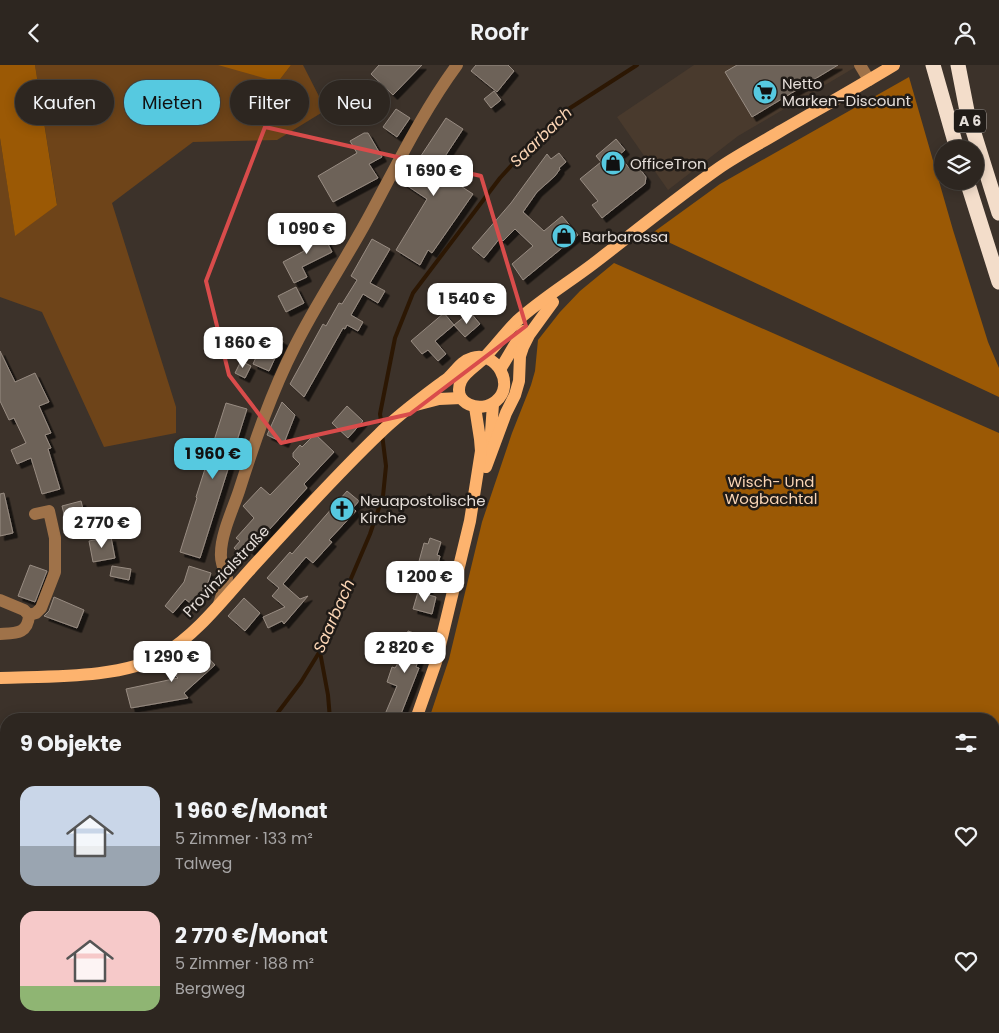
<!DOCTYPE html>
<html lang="de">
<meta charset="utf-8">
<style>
body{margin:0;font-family:Poppins,sans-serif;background:#352e29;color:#f1f3f6;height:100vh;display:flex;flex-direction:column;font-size:19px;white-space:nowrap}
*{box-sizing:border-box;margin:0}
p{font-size:16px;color:#a7a5a5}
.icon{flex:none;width:28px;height:28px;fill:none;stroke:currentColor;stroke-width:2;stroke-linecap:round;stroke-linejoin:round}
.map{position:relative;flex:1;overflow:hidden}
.details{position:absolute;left:0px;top:648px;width:1000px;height:321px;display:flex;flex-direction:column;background:#2d2620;border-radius:20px 20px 0 0;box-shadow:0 2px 12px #0003,0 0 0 1px #48433e}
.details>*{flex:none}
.top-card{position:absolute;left:15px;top:15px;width:500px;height:45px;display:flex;gap:10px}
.controls{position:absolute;left:934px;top:75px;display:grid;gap:10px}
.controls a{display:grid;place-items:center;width:50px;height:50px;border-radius:50%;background:#2d2620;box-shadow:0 2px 12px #0003,0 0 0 1px #48433e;font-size:25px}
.price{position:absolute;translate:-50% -42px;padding:0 11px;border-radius:10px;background:#fff;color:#222;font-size:16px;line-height:32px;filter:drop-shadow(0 1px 2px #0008)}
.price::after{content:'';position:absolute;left:50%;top:30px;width:15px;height:11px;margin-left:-8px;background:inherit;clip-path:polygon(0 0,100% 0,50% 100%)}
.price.active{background:#56c9e0;color:#111}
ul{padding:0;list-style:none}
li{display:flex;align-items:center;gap:15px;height:125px;padding:0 20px}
li span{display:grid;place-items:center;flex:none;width:140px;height:100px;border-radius:15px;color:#555}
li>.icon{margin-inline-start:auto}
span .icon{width:60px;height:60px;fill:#fffc;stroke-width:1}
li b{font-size:21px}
h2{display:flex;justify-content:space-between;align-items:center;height:60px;padding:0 20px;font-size:21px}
.chip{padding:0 18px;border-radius:22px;background:#2d2620;box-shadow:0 2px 12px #0003,0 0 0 1px #48433e;font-size:18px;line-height:45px}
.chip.active{background:#56c9e0;color:#111}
header{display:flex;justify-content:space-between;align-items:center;height:65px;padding:0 20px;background:#2d2620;font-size:22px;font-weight:600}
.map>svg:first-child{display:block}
.built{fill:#493a2d}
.green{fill:#6e4419}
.forest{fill:#9b5905}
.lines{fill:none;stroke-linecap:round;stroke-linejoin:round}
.stream{stroke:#2c1703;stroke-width:4}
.building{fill:#6d6258;stroke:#988c82;filter:url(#shadow)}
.minor{stroke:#9f7249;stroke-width:12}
.major{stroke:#fdb36e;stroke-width:12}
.highway{stroke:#f3ddca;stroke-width:15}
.marked{fill:none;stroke:#d94c4b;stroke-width:4;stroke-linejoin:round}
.labels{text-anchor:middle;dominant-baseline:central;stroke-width:5;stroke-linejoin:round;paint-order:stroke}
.shield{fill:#201b17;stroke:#aaa49f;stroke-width:1}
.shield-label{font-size:14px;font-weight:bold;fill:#e5ded9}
.poi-label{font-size:15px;fill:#e5ded9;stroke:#201b17;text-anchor:start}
.park-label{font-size:15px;fill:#fad5b5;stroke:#201b17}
.street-label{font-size:15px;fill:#e5ded9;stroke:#201b17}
.water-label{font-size:16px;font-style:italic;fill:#fad4b4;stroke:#201b17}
</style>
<header><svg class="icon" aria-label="back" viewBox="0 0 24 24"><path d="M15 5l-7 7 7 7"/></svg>Roofr<svg class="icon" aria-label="person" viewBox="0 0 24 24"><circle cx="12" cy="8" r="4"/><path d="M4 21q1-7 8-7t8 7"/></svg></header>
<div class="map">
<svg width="999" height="968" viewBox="0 0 999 968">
<defs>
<filter id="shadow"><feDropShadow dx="4.5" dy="4.5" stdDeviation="0" flood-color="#0009"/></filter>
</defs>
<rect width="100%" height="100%" fill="#3c322a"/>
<polygon class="built" points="694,0 859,0 738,71 668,125 617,52"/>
<polygon class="green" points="35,0 236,0 278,17 291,0 303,0 326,45 277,75 193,77 112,138 176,342 176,368 104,382 42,247 0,232 0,73 15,170 57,139"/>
<g class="forest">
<polygon points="0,0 35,0 57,140 15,171 0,73"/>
<polygon points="218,0 291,0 278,17"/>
<polygon points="909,12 953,165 988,277 999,303 999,332 651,169 720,119"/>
<polygon points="614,198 999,368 999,968 364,968 361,963 994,962 994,654 429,654 449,594 482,457 512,368 531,320 535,306 538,275 560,247 580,226"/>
</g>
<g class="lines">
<g class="stream">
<polyline points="382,362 380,349 395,273 413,228 500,113 528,82 567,45 637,0"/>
<polyline points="320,587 328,630 330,654"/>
<polyline points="273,654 301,617 320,586 370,469 383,431 386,401 382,369"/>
<polyline points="0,748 6,747"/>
<polyline points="319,962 321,968"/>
</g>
</g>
<g class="building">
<polygon points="379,0 422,0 393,30 371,9"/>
<polygon points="476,0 508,0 514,6 497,27 471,6"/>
<polygon points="737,0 838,0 752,52 725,7"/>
<polygon points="494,26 501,35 491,43 484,34"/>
<polygon points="396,44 410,53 397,72 383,62"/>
<polygon points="446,53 463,64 436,105 473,129 432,188 428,185 420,200 396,185 427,134 403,118"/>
<polygon points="364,68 368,68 382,92 369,99 378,113 333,137 318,111 357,88 350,76"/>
<polygon points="616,74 625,85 619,90 629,103 640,104 646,112 645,119 602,153 592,140 598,136 580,114 601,97 596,91"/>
<polygon points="559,88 566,97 559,103 560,104 555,111 537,127 523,147 544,166 562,151 578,170 523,215 512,199 533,181 515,164 503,176 500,173 484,193 472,183 511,138 547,89 551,94"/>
<polygon points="321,165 332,187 302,202 307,212 294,218 283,197 304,186 299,176"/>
<polygon points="372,174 390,184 370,218 385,226 378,238 363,229 351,250 363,257 358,266 347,260 345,264 343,263 304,332 290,319 323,259 326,261 339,238 342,239 357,215 351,211"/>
<polygon points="296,222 304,238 286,247 278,231"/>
<polygon points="470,247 480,259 465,272 454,260"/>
<polygon points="444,248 454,260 435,276 446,289 438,296 428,285 422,289 411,276"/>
<polygon points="267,268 283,276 269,306 253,299"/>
<polygon points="0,286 15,317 35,308 49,337 39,341 51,368 45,370 51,383 48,384 60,424 42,429 31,393 17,399 11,385 26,378 14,353 9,355 0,336"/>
<polygon points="241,296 251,301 245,313 235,308"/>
<polygon points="282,337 295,350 284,378 267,370"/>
<polygon points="226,338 247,344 200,493 180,487 197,433 196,432"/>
<polygon points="347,341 363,356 348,373 332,358"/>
<polygon points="315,369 334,387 304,419 307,423 250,486 247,483 241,489 234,483 240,476 236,473 254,453 243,441 261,422 270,430 300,399 293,392 293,388 300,380 302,382"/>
<polygon points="347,426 359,436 353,443 356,446 329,475 332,477 313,498 306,492 283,519 300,534 308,531 284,559 282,556 268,563 263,552 285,542 272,531 279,523 267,513 290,487 292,489 306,473"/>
<polygon points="4,428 13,468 0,471 0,429"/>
<polygon points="81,436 87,460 68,465 62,441"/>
<polygon points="111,472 115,493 93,497 89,476"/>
<polygon points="430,473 441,477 437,490 440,491 437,504 434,504 428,526 412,522 424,478 428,479"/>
<polygon points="30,500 47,506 35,537 18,531"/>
<polygon points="112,501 131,504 129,515 110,511"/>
<polygon points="189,501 211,508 207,521 194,541 185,534 173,548 165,541 184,517"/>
<polygon points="418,527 436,532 432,549 413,544"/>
<polygon points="54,532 84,545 77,563 44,551 49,546"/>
<polygon points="244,533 260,548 245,566 228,551"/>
<polygon points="408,566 426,572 416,602 419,603 399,654 383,654 397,621 387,617 392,602 395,603 397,600"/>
<polygon points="200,584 215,600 184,628 188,633 131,643 126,624 178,613 173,608"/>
</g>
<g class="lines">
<g class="minor">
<polyline points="860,0 869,15"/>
<path d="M 0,535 L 24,545 L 29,550 C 28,569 16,568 0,569"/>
<path d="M 219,539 L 227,513 C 224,505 220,496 221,488 C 221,469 233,444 239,426 C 255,376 271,328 295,281 C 316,239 343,199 366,157 C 395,104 421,49 457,0"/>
<polyline points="29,550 36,548 41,543 55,507 55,473 49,446 35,449"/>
<polyline points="0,927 6,928"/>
<polyline points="125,962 133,968"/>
</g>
<g class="major">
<polyline points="501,303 523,266"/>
<polyline points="412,341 439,334 461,333"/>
<polyline points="490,382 493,339"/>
<polyline points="486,402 506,348 515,330 519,316 520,291 523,282 529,270 553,237"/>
<path d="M 0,613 C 47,611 122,614 162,590 C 196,570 222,536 248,507 C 291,460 333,413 379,369 C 400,348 424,331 448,313 C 456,306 461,296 472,293 C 496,285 516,320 496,336 C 481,349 451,339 461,316 C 465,307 476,301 483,294 C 495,282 505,268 517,256 C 540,235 568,218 593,199 C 635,167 676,133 719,103 C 738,90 759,79 779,67 C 817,45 856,23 894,0"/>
<polyline points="416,654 436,597 470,456 481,386 480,374 475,342"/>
<polyline points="278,968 282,962"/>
</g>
<g class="highway">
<polyline points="933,0 957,84"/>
<polyline points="958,0 967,46 999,148"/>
<polyline points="967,116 999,217"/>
</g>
</g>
<path class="marked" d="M 265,62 L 481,111 L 526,261 L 410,349 L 281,378 L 229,310 L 206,216 Z"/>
<defs>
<symbol id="supermarket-disc" viewBox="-11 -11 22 22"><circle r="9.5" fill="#56c9e0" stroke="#201b17"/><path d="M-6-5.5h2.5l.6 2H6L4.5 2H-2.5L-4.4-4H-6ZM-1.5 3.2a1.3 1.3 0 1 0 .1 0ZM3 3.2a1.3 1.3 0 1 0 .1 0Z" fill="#111"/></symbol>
<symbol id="shop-disc" viewBox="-11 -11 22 22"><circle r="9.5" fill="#56c9e0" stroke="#201b17"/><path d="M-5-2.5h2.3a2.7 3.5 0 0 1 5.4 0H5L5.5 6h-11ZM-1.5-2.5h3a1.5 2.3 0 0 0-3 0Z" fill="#111"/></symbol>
<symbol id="church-disc" viewBox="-11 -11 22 22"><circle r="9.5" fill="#56c9e0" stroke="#201b17"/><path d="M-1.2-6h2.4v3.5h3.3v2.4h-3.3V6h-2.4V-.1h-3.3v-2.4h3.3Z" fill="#111"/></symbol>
</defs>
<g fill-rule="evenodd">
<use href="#supermarket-disc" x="751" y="13" width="28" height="28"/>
<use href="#shop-disc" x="599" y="84" width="28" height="28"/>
<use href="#shop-disc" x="550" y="157" width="28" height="28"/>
<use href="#church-disc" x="328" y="430" width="28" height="28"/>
</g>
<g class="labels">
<rect class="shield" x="954" y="44.5" width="32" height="23" rx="4"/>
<g class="shield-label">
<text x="970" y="56">A 6</text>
</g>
<g class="poi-label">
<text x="782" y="18">Netto<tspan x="782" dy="17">Marken-Discount</tspan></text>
<text x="630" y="98">OfficeTron</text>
<text x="582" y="171">Barbarossa</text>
<text x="360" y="435">Neuapostolische<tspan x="360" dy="17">Kirche</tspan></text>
</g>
<g class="park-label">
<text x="771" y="416">Wisch- Und<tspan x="771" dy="17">Wogbachtal</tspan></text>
</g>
<g class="street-label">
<text transform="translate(226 506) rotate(-47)">Provinzialstraße</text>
</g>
<g class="water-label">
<text transform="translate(541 72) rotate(-44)">Saarbach</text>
<text transform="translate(334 551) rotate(-66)">Saarbach</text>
</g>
</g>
</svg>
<div class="controls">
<a><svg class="icon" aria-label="layers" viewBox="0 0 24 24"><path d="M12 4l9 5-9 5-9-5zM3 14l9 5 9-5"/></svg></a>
</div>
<b class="price" style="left:434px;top:132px">1 690 €</b>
<b class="price" style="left:307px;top:190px">1 090 €</b>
<b class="price" style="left:467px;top:260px">1 540 €</b>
<b class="price" style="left:243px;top:304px">1 860 €</b>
<b class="price active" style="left:213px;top:415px">1 960 €</b>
<b class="price" style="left:102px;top:484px">2 770 €</b>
<b class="price" style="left:425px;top:538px">1 200 €</b>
<b class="price" style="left:405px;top:609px">2 820 €</b>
<b class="price" style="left:172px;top:618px">1 290 €</b>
<div class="top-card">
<a class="chip">Kaufen</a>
<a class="chip active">Mieten</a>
<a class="chip">Filter</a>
<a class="chip">Neu</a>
</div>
<section class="details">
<h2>9 Objekte<svg class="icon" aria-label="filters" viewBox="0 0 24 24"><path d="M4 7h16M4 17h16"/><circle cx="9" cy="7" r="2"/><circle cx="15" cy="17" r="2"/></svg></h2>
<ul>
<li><span style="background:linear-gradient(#c9d6e8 60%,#9aa5b1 0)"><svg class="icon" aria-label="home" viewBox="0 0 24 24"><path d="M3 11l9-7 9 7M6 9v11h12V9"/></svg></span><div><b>1 960 €/Monat</b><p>5 Zimmer · 133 m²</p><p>Talweg</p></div><svg class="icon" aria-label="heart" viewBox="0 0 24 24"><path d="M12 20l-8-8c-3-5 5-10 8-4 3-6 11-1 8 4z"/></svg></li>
<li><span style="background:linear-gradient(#f6c9c9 75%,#8fb573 0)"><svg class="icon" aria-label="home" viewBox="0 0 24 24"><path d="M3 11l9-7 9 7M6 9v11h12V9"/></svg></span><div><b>2 770 €/Monat</b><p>5 Zimmer · 188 m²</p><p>Bergweg</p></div><svg class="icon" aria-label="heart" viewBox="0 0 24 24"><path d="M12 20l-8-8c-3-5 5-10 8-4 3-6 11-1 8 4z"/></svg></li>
</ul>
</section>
</div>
